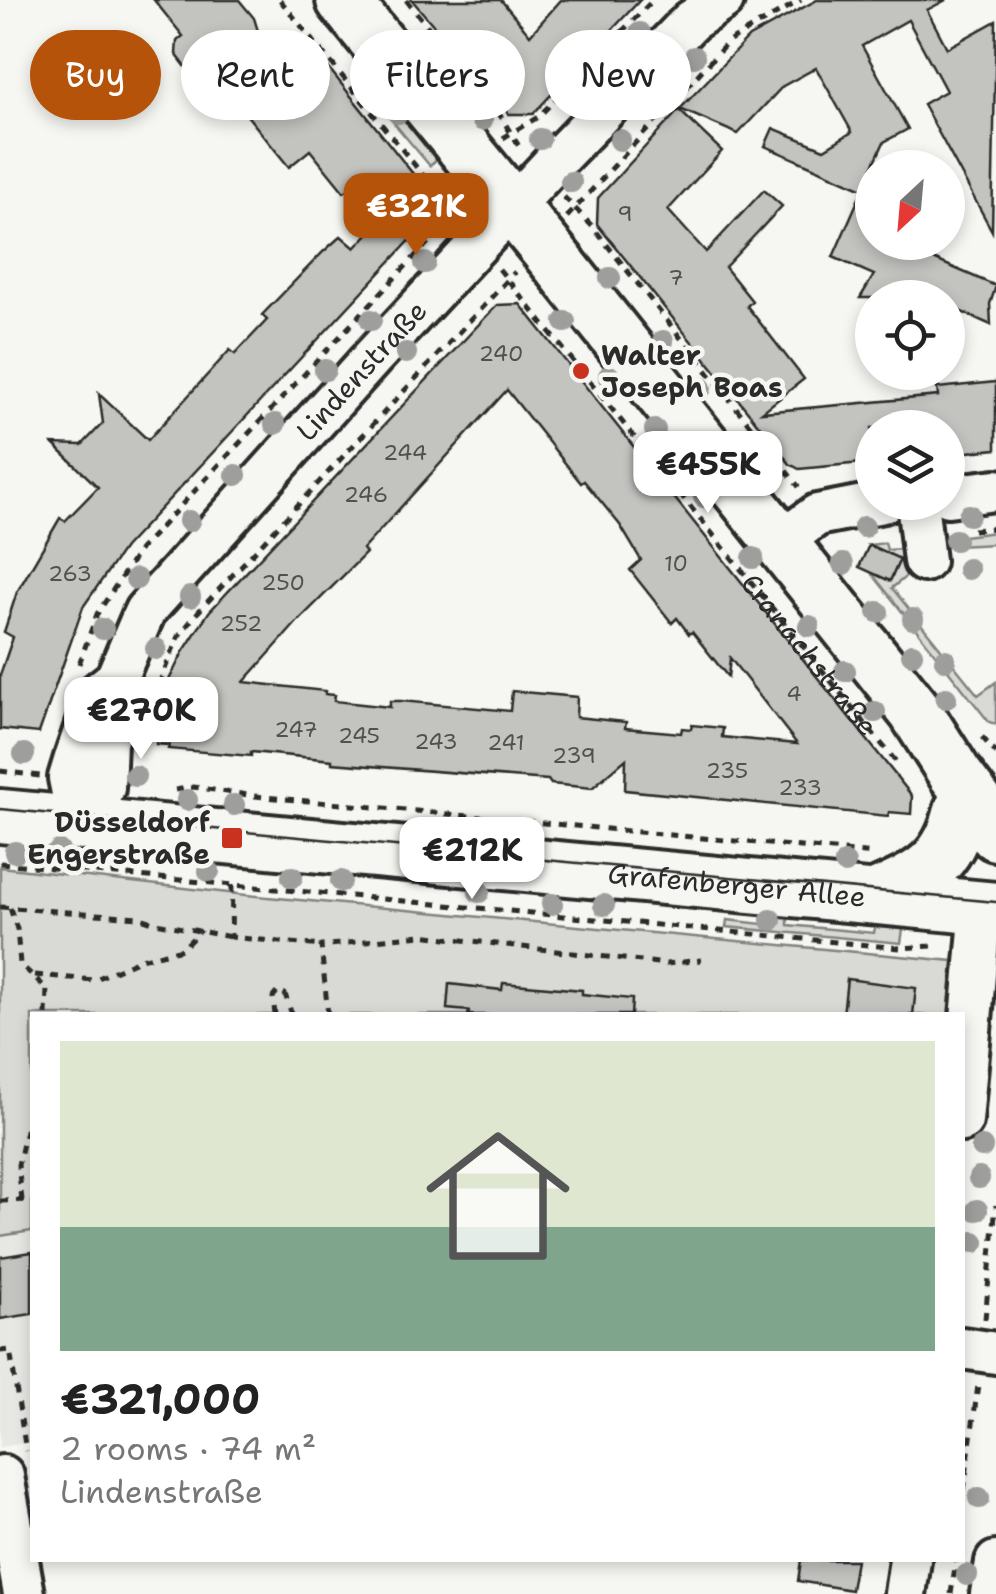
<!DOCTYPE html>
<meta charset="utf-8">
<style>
body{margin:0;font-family:"Shantell Sans",sans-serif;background:#f6f6f6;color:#222;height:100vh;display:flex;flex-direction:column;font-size:38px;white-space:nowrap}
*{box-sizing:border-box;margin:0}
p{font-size:32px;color:#767676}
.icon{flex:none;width:55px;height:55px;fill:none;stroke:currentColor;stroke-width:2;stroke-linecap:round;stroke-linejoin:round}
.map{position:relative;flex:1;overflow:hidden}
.details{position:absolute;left:30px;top:1012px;width:935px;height:550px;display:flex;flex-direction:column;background:#fff;border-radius:0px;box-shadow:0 5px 15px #0003}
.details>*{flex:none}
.banner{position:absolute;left:30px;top:30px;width:938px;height:90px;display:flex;gap:20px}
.needle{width:65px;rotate:206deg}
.controls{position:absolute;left:855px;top:150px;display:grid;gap:20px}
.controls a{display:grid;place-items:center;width:110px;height:110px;border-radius:50%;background:#fff;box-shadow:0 5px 15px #0003;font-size:50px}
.price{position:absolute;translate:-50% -85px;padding:0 22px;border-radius:20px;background:#fff;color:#222;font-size:32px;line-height:65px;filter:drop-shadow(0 2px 5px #0008)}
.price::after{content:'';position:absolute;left:50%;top:60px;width:30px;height:22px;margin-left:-15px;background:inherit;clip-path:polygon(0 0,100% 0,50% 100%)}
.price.current{background:#b45309;color:#fff}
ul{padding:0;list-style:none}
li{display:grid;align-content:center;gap:20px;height:530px;padding:0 30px}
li+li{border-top:2px solid #e0e0e0}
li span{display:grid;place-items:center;height:310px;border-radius:0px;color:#555}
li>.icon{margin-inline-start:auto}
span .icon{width:180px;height:180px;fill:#fffc;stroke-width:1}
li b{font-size:42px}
.tag{padding:0 35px;border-radius:45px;background:#fff;box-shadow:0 5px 15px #0003;font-size:35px;line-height:90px}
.tag.current{background:#b45309;color:#fff}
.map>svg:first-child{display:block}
.built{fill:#e7e7e3}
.green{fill:#d9d9d5;stroke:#828280;stroke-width:2.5}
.building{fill:#c3c3c0;stroke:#2b2b2b;stroke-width:2.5;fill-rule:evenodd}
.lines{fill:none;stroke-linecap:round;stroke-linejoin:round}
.minor-casing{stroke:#2b2b2b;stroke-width:48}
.major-casing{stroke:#2b2b2b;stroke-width:60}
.path{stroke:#2b2b2b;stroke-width:5;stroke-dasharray:8 8;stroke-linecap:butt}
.minor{stroke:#f6f6f2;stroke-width:40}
.major{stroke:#f6f6f2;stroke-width:52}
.tram{stroke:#2b2b2b;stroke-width:2.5}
.tree{fill:#9e9e9c}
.poi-dot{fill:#c8321e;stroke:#f6f6f2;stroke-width:4}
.labels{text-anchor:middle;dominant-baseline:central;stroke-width:9;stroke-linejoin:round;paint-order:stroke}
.number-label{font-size:22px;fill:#515150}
.poi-label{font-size:28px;font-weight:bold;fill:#2b2b2b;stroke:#f6f6f2;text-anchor:start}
.street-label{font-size:28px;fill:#2b2b2b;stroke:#f6f6f2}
</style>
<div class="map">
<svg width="996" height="1594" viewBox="0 0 996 1594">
<rect width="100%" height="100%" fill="#f6f6f2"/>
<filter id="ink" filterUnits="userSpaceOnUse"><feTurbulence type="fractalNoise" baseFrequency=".01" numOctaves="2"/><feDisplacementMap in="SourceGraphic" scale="20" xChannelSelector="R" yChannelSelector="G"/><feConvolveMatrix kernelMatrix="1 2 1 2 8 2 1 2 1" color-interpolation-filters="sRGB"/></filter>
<g filter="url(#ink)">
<polygon class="built" points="32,1231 32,1442 0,1447 0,1236"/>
<g class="green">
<polygon points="397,109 439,158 430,166 388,116"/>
<polygon points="996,532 996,544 935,547 931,540"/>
<polygon points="901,542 909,542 909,574 892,588 978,695 996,682 996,724 989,722 870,571 890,581 900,559 869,545 885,543 887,550 901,549"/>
<polygon points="0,867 246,895 953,961 948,1015 32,1015 32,1231 0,1236"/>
<polygon points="770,917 788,917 788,925 874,933 875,927 903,929 901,943 726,927 727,920 762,924"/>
</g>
<g class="building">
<polygon points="154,0 239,0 254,18 258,31 293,74 319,56 429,194 429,220 124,548 83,607 39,733 0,729 0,675 13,637 4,632 17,592 60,518 65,521 98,487 53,444 82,445 103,423 99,394 148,440 230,350 235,354 267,320 262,315 323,252 341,236 355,248 382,219 356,186 344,192 310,150 289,167 215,76 209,81 196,80 176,54 177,41 183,36"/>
<polygon points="412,0 501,0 530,35 561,0 640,0 533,114 509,114"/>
<polygon points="817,0 946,0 927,10 947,48 996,21 992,231 923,104 946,91 908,20 862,46 908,129 884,142 872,168 872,242 894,242 996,286 990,304 991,325 948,306 948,298 860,298 874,275 833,257 863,189 765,146 773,128 824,149 852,132 816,68 783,86 738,134 680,109 749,37"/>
<polygon points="679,110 722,151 668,210 706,252 764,190 782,206 725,267 752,301 747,306 804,379 762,412 938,396 937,388 996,382 996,449 948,454 948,428 872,428 872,462 799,469 790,464 597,224 598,198"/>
<path d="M 520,304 L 912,796 L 911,814 L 889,812 L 888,816 L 625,790 L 626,759 L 592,788 L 551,784 L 548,780 L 332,763 L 332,760 L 251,752 L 251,756 L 168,749 L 169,745 L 156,744 L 162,680 L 168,682 L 183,652 L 209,612 L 497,305 ZM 507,390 L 581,483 L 584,481 L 620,525 L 641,560 L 630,570 L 672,623 L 677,618 L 689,634 L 692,632 L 728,677 L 730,658 L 797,744 L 722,737 L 723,728 L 692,725 L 691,729 L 682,728 L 681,733 L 625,728 L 626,722 L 576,717 L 577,697 L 512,691 L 510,711 L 401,701 L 390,701 L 390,707 L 334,701 L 335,695 L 325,694 L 325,691 L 244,682 L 298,621 L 366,553 L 363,549 Z"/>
<polygon points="869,545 900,559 890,581 859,567"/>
<polygon points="847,979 916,988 913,1015 843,1015"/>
<polygon points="503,983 582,990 582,994 632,999 631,1015 468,1015 469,1011 447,1009 449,984 502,990"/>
<polygon points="32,1252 32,1314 0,1319 0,1257"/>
<polygon points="801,1560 856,1560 851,1590 798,1581"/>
</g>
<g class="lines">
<defs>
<g id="minor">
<polyline points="948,496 996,490"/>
<polyline points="917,502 924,561"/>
<polyline points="781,542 817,515 883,502"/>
<path id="s2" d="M 78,822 L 69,778 L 76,755 L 97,694 L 116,679 L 145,611 L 372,358 L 558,158 L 691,21 L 723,0"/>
<polyline points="78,822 104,788 106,742 118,703"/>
<polyline points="962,1121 981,907"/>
<polyline points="962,1348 996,1353"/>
<polyline points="3,1476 24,1594"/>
<polyline points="905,1594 910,1560"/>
<polyline points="991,1594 996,1562"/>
</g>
<g id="major">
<polyline points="343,0 554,258 915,711 955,774 988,818 996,834"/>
<path id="s3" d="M 0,816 L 996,909"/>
<path d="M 875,897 C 922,877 949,864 961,810"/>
</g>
</defs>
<use href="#minor" class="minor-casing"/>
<use href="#major" class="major-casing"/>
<g class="path">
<polyline points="280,0 458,218"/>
<polyline points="406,0 498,112 520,148"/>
<polyline points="503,138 538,117 653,0"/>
<polyline points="564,197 592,226 799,487"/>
<polyline points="567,217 728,42 801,0"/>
<path id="s1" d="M 499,269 L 897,763"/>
<polyline points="973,530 996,528"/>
<polyline points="79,664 97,614 140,549 455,214 451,197"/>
<polyline points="153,699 178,637 198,612 515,272"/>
<polyline points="982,737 996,753"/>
<polyline points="0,771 40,776"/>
<polyline points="175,790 193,787 255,796 875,854"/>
<polyline points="0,863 901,948 933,946"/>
<polyline points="232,885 231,937 321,946"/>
<polyline points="0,907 138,917 156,923 231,937"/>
<polyline points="10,908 17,929 20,964 47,989 46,1015"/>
<polyline points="35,975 94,980 141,959 182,949 201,930"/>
<polyline points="275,1015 273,997 278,991 285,994 292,1015"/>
<polyline points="328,1015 321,946 421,935 666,964 701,960"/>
<polyline points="22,1200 18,1165 32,1105"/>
<polyline points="0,1201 32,1200"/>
<polyline points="985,1319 996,1205"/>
<polyline points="0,1351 10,1350 26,1451"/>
<polyline points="962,1506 978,1385"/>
<polyline points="951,1594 956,1560"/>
</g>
<use href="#minor" class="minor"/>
<use href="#major" class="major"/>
<polyline class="tram" points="0,809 996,902"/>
</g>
<g class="tree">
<circle cx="640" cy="33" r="11"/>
<circle cx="426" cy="51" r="11"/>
<circle cx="614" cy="56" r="11"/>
<circle cx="694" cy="57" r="11"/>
<circle cx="371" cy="82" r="11"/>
<circle cx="668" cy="88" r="11"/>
<circle cx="582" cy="97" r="11"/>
<circle cx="398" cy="113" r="11"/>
<circle cx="482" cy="120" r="11"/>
<circle cx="540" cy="139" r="11"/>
<circle cx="620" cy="140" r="11"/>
<circle cx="571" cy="182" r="11"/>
<circle cx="425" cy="263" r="11"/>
<circle cx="610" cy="278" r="11"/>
<circle cx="371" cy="320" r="11"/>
<circle cx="565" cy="322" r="11"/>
<circle cx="663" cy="341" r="11"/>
<circle cx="406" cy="353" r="11"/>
<circle cx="325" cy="370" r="11"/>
<circle cx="609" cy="376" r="11"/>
<circle cx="701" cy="388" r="11"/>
<circle cx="275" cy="424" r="11"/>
<circle cx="655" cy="430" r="11"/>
<circle cx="757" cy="457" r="11"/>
<circle cx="236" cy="475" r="11"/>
<circle cx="704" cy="497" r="11"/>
<circle cx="969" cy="515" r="11"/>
<circle cx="189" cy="521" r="11"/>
<circle cx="864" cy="527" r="11"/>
<circle cx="955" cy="540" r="11"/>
<circle cx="753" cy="558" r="11"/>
<circle cx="843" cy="564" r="11"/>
<circle cx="968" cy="569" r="11"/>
<circle cx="136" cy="579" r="11"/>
<circle cx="190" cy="597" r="11"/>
<circle cx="878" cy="612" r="11"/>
<circle cx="913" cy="619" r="11"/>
<circle cx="809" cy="626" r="11"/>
<circle cx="103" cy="629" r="11"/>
<circle cx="156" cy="649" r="11"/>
<circle cx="912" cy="654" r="11"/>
<circle cx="945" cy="660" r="11"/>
<circle cx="845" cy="671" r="11"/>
<circle cx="946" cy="698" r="11"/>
<circle cx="875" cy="712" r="11"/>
<circle cx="24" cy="754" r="11"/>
<circle cx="135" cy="776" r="11"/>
<circle cx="187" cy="800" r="11"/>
<circle cx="234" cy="805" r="11"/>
<circle cx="59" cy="851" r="11"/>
<circle cx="15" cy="852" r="11"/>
<circle cx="845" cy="863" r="11"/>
<circle cx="209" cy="871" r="11"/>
<circle cx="292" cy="877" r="11"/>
<circle cx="341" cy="881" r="11"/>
<circle cx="479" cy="892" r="11"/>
<circle cx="552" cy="904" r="11"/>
<circle cx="604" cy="905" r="11"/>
<circle cx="771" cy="920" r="11"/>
<circle cx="982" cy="1147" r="11"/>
<circle cx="979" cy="1178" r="11"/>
<circle cx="977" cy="1210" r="11"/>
<circle cx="974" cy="1242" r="11"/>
<circle cx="979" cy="1498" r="11"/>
<circle cx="967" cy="1575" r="11"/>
</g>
</g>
<g class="poi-dot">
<circle cx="581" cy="371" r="10"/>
<rect x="220" y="826" width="24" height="24" rx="5"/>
</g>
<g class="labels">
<g class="number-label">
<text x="625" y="213">9</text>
<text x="676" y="277">7</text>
<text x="501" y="353">240</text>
<text x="405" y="452">244</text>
<text x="366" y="494">246</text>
<text x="676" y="563">10</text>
<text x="70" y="573">263</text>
<text x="283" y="582">250</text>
<text x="241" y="623">252</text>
<text x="794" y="693">4</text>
<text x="296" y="729">247</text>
<text x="359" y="735">245</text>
<text x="436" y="741">243</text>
<text x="506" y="742">241</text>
<text x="574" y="755">239</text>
<text x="727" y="770">235</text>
<text x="800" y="787">233</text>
</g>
<g class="poi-label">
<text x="601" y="355">Walter<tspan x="601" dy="32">Joseph Boas</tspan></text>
<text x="210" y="822" text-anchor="end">Düsseldorf<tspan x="210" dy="32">Engerstraße</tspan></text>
</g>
<g class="street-label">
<text stroke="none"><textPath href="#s2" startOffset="555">Lindenstraße</textPath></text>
<text stroke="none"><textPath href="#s1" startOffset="495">Cranachstraße</textPath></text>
<text stroke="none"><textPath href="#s3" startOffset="740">Grafenberger Allee</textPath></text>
</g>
</g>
</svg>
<div class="controls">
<a><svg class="needle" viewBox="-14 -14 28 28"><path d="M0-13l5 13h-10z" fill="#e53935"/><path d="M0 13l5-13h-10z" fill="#767676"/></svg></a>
<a><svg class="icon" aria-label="locate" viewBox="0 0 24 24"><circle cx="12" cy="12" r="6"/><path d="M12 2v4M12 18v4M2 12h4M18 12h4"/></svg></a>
<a><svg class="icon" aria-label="layers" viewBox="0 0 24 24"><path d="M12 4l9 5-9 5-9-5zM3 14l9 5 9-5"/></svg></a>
</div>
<b class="price current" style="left:416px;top:258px">€321K</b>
<b class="price" style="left:708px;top:516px">€455K</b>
<b class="price" style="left:141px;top:762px">€270K</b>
<b class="price" style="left:472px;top:902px">€212K</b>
<div class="banner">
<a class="tag current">Buy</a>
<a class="tag">Rent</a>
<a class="tag">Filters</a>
<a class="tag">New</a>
</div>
<section class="details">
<ul>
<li><span style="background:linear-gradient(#dfe7d0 60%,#7fa58c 0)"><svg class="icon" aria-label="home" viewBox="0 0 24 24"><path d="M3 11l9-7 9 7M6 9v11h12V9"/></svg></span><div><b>€321,000</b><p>2 rooms · 74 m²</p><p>Lindenstraße</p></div></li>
</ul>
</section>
</div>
